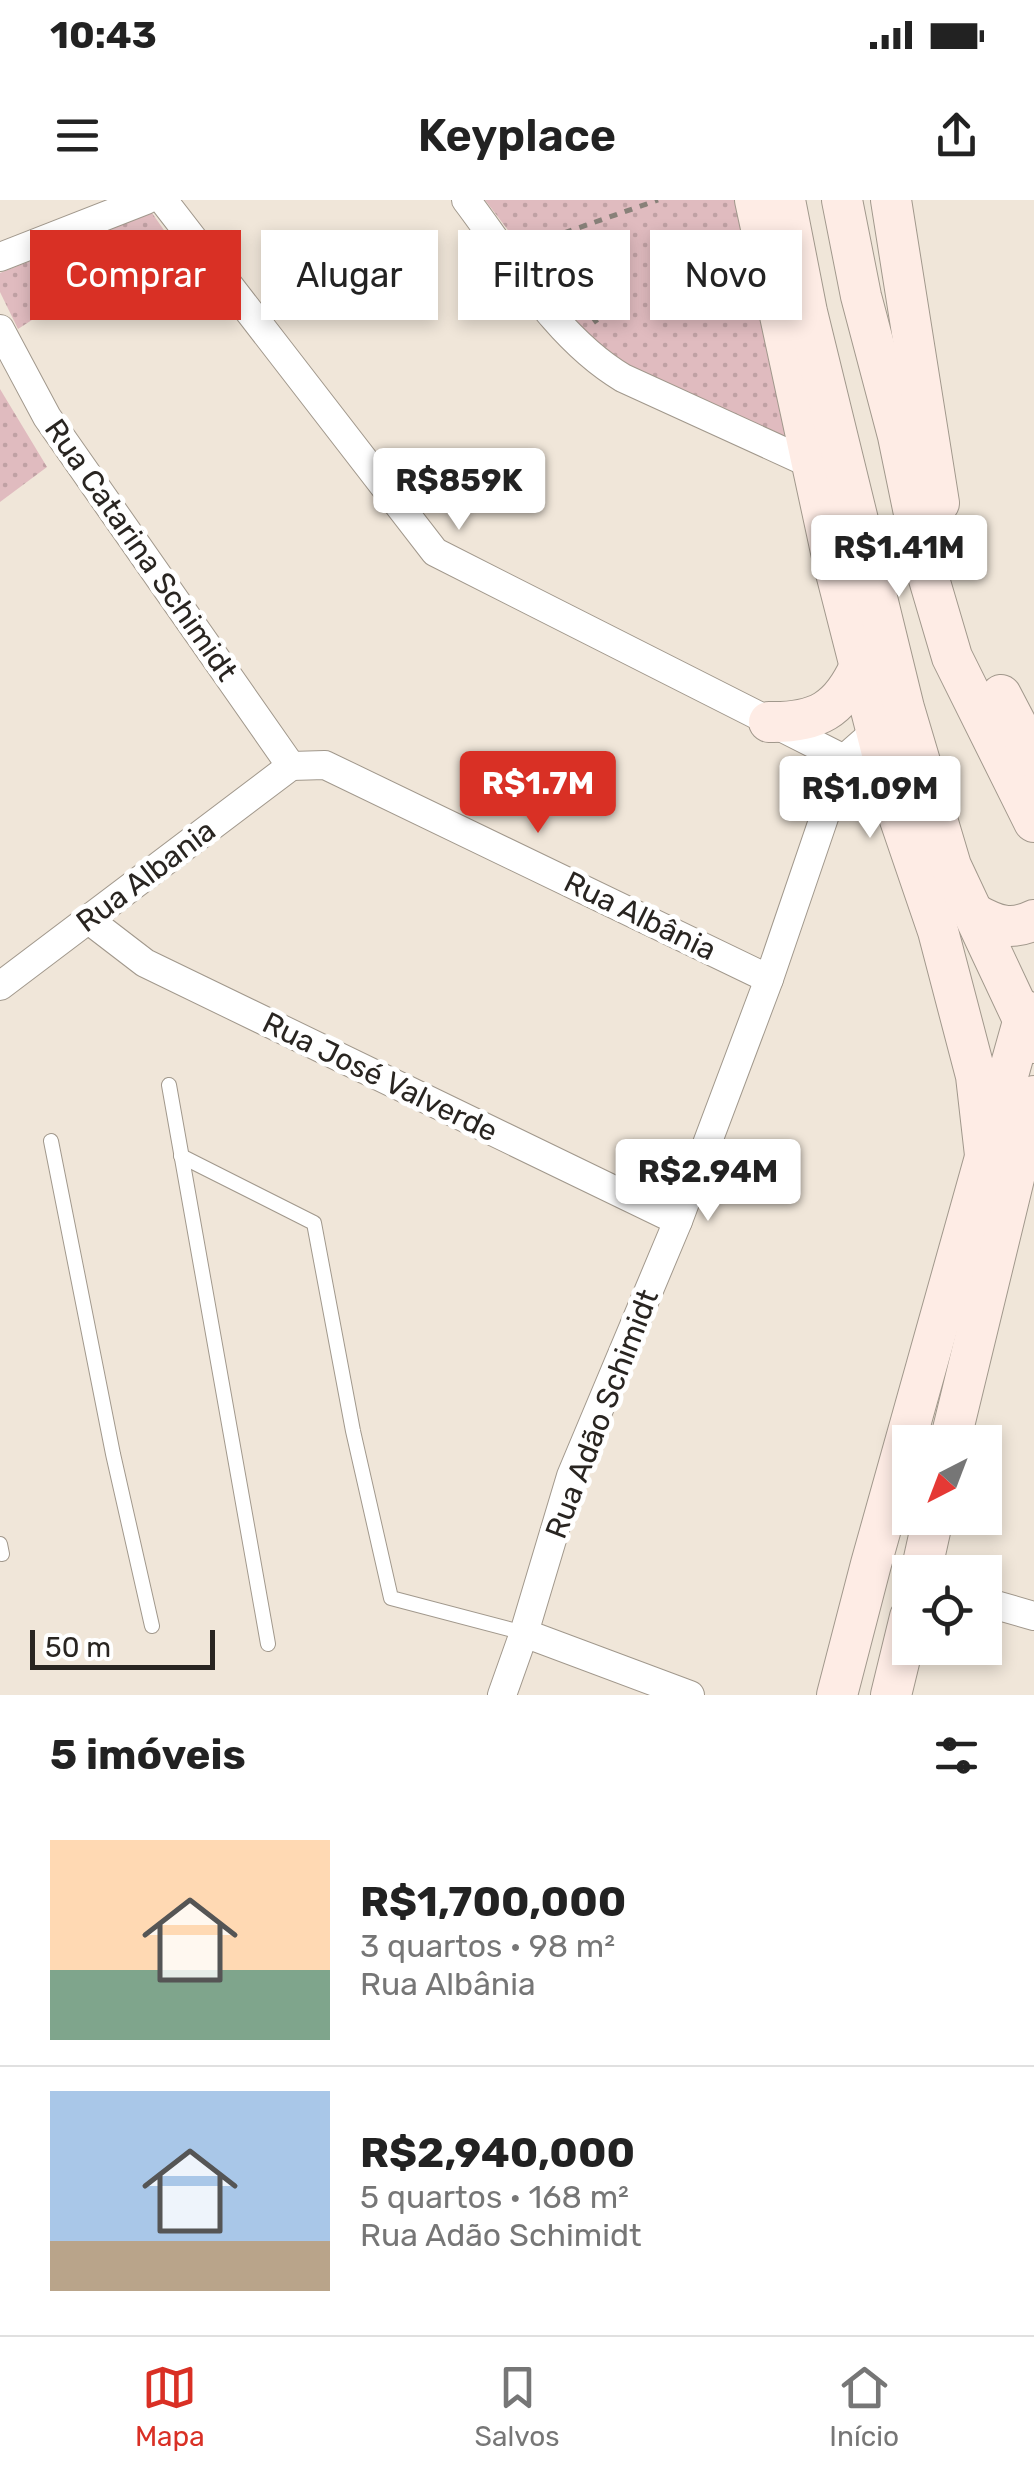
<!DOCTYPE html>
<html lang="pt">
<meta charset="utf-8">
<style>
body{margin:0;font-family:Rubik,sans-serif;background:#f6f6f6;color:#222;height:100vh;display:flex;flex-direction:column;font-size:38px;white-space:nowrap}
*{box-sizing:border-box;margin:0}
p{font-size:32px;color:#767676}
.icon{flex:none;width:55px;height:55px;fill:none;stroke:currentColor;stroke-width:2;stroke-linecap:round;stroke-linejoin:round}
.map{position:relative;height:1495px;overflow:hidden}
.details{display:flex;flex-direction:column;background:#fff;flex:1}
.details>*{flex:none}
.hud{position:absolute;left:30px;top:30px;width:975px;height:90px;display:flex;gap:20px}
.needle{width:65px;rotate:222deg}
.fabs{position:absolute;left:892px;top:1225px;display:grid;gap:20px}
.fabs a{display:grid;place-items:center;width:110px;height:110px;border-radius:0px;background:#fff;box-shadow:0 5px 15px #0003;font-size:50px}
.scale{position:absolute;left:30px;bottom:25px;width:185px;box-sizing:border-box;padding-left:10px;border:5px solid #292521;border-top:0;font-size:28px;line-height:35px;white-space:nowrap;color:#292521;-webkit-text-stroke:8px #fff;paint-order:stroke}
.price{position:absolute;translate:-50% -85px;padding:0 22px;border-radius:10px;background:#fff;color:#222;font-size:32px;line-height:65px;filter:drop-shadow(0 2px 5px #0008)}
.price::after{content:'';position:absolute;left:50%;top:60px;width:30px;height:22px;margin-left:-15px;background:inherit;clip-path:polygon(0 0,100% 0,50% 100%)}
.price.current{background:#d93025;color:#fff}
ul{padding:0;list-style:none}
li{display:flex;align-items:center;gap:30px;height:250px;padding:0 50px}
li+li{border-top:2px solid #e0e0e0}
li span{display:grid;place-items:center;flex:none;width:280px;height:200px;border-radius:0px;color:#555}
li>.icon{margin-inline-start:auto}
span .icon{width:120px;height:120px;fill:#fffc;stroke-width:1}
li b{font-size:42px}
h2{display:flex;justify-content:space-between;align-items:center;height:120px;padding:0 50px;font-size:42px}
.tag{padding:0 35px;border-radius:0px;background:#fff;box-shadow:0 5px 15px #0003;font-size:35px;line-height:90px}
.tag.current{background:#d93025;color:#fff}
.status{display:flex;justify-content:space-between;align-items:center;height:70px;padding:0 50px;background:#fff;direction:ltr}
.status svg{height:28px;fill:currentColor}
header{display:flex;justify-content:space-between;align-items:center;height:130px;padding:0 50px;background:#fff;font-size:45px;font-weight:600}
.menu{display:flex;justify-content:space-around;align-items:center;height:140px;border-top:2px solid #e0e0e0;background:#fff;font-size:28px;color:#767676}
.menu a{display:grid;justify-items:center;gap:5px}
.menu .current{color:#d93025}
.map>svg:first-child{display:block}
.green{fill:url(#green-dots)}
.lines{fill:none;stroke-linecap:round;stroke-linejoin:round}
.service-casing{stroke:#a1988c;stroke-width:16}
.minor-casing{stroke:#a1988c;stroke-width:30}
.secondary-casing{stroke:#a1988c;stroke-width:42}
.path{stroke:#888179;stroke-width:5;stroke-dasharray:8 8;stroke-linecap:butt}
.service{stroke:#fff;stroke-width:14}
.minor{stroke:#fff;stroke-width:28}
.secondary{stroke:#feece5;stroke-width:40}
.labels{text-anchor:middle;dominant-baseline:central;stroke-width:10;stroke-linejoin:round;paint-order:stroke}
.street-label{font-size:30px;fill:#292521;stroke:#fff}
</style>
<div class="status"><b>10:43</b><svg viewBox="0 0 49 12"><path d="M0 12V9h3v3zM5 12V6h3v6zM10 12V3h3v9zM15 12V0h3v12zM26 1h20v11H26zM47 4h2v5h-2z"/></svg></div>
<header><svg class="icon" aria-label="menu" viewBox="0 0 24 24"><path d="M4 6h16M4 12h16M4 18h16"/></svg>Keyplace<svg class="icon" aria-label="share" viewBox="0 0 24 24"><path d="M12 15V3M7 8l5-5 5 5M5 13v7h14v-7"/></svg></header>
<div class="map">
<svg width="1034" height="1495" viewBox="0 0 1034 1495">
<defs>
<pattern id="green-dots" width="8" height="8" patternUnits="userSpaceOnUse" patternTransform="scale(2.5)"><rect width="8" height="8" fill="#e0bbbf"/><path d="M2 2h.1M6 6h.1" fill="none" stroke="#c0a1a4" stroke-width="1.8" stroke-linecap="round"/></pattern>
</defs>
<rect width="100%" height="100%" fill="#f0e6d9"/>
<g class="green">
<polygon points="485,0 737,0 791,246 604,156"/>
<polygon points="152,13 166,33 18,129 0,92 0,73"/>
<polygon points="0,189 47,267 0,302"/>
</g>
<g class="lines">
<defs>
<g id="service">
<polyline points="169,885 268,1444"/>
<polyline points="51,941 113,1254 152,1426"/>
<polyline points="181,956 314,1023 353,1231 391,1398 524,1433"/>
<polyline points="0,1344 2,1354"/>
</g>
<g id="minor">
<polyline points="163,0 435,352 844,559"/>
<path d="M 466,0 C 513,62 556,138 623,178 L 822,269"/>
<polyline points="0,57 146,0"/>
<polyline points="0,129 47,217 291,566"/>
<polyline points="291,566 325,565 769,779"/>
<polyline points="89,720 145,763 678,1021"/>
<polyline points="0,786 291,566"/>
<polyline points="985,1402 1034,1416"/>
<polyline points="524,1433 690,1495"/>
<polyline points="502,1495 524,1433 571,1276 678,1021 769,779 844,559 886,522"/>
</g>
<g id="secondary">
<polyline points="755,0 833,361 896,608 938,731 976,876 985,955"/>
<polyline points="785,0 807,112 904,508 951,666 1034,843"/>
<polyline points="842,0 861,96 898,236 924,362 952,457 1034,622"/>
<polyline points="891,0 939,303"/>
<polyline points="1001,495 1034,558"/>
<path d="M 769,522 C 817,523 840,510 860,466"/>
<path d="M 975,714 C 997,726 1011,731 1034,720"/>
<polyline points="950,1242 1034,896"/>
<polyline points="921,1372 933,1318"/>
<polyline points="837,1495 871,1364 1026,811"/>
<polyline points="891,1495 910,1417"/>
</g>
</defs>
<use href="#service" class="service-casing"/>
<use href="#minor" class="minor-casing"/>
<use href="#secondary" class="secondary-casing"/>
<polyline class="path" points="597,123 538,42 658,0"/>
<use href="#service" class="service"/>
<use href="#minor" class="minor"/>
<use href="#secondary" class="secondary"/>
</g>
<g class="labels">
<g class="street-label">
<text transform="translate(141 350) rotate(55)">Rua Catarina Schimidt</text>
<text transform="translate(146 676) rotate(-37)">Rua Albania</text>
<text transform="translate(640 716) rotate(26)">Rua Albânia</text>
<text transform="translate(380 877) rotate(26)">Rua José Valverde</text>
<text transform="translate(602 1214) rotate(-69)">Rua Adão Schimidt</text>
</g>
</g>
</svg>
<div class="fabs">
<a><svg class="needle" viewBox="-14 -14 28 28"><path d="M0-13l5 13h-10z" fill="#e53935"/><path d="M0 13l5-13h-10z" fill="#767676"/></svg></a>
<a><svg class="icon" aria-label="locate" viewBox="0 0 24 24"><circle cx="12" cy="12" r="6"/><path d="M12 2v4M12 18v4M2 12h4M18 12h4"/></svg></a>
</div>
<div class="scale">50 m</div>
<b class="price" style="left:459px;top:333px">R$859K</b>
<b class="price" style="left:899px;top:400px">R$1.41M</b>
<b class="price current" style="left:538px;top:636px">R$1.7M</b>
<b class="price" style="left:870px;top:641px">R$1.09M</b>
<b class="price" style="left:708px;top:1024px">R$2.94M</b>
<div class="hud">
<a class="tag current">Comprar</a>
<a class="tag">Alugar</a>
<a class="tag">Filtros</a>
<a class="tag">Novo</a>
</div>
</div>
<section class="details">
<h2>5 imóveis<svg class="icon" aria-label="filters" viewBox="0 0 24 24"><path d="M4 7h16M4 17h16"/><circle cx="9" cy="7" r="2"/><circle cx="15" cy="17" r="2"/></svg></h2>
<ul>
<li><span style="background:linear-gradient(#ffd9b3 65%,#7fa58c 0)"><svg class="icon" aria-label="home" viewBox="0 0 24 24"><path d="M3 11l9-7 9 7M6 9v11h12V9"/></svg></span><div><b>R$1,700,000</b><p>3 quartos · 98 m²</p><p>Rua Albânia</p></div></li>
<li><span style="background:linear-gradient(#a9c7e8 75%,#b9a48a 0)"><svg class="icon" aria-label="home" viewBox="0 0 24 24"><path d="M3 11l9-7 9 7M6 9v11h12V9"/></svg></span><div><b>R$2,940,000</b><p>5 quartos · 168 m²</p><p>Rua Adão Schimidt</p></div></li>
</ul>
</section>
<nav class="menu">
<a class="current"><svg class="icon" aria-label="map" viewBox="0 0 24 24"><path d="M3 6l6-2 6 2 6-2v14l-6 2-6-2-6 2zM9 4v14M15 6v14"/></svg>Mapa</a>
<a><svg class="icon" aria-label="saved" viewBox="0 0 24 24"><path d="M7 4h10v16l-5-4-5 4z"/></svg>Salvos</a>
<a><svg class="icon" aria-label="home" viewBox="0 0 24 24"><path d="M3 11l9-7 9 7M6 9v11h12V9"/></svg>Início</a>
</nav>
